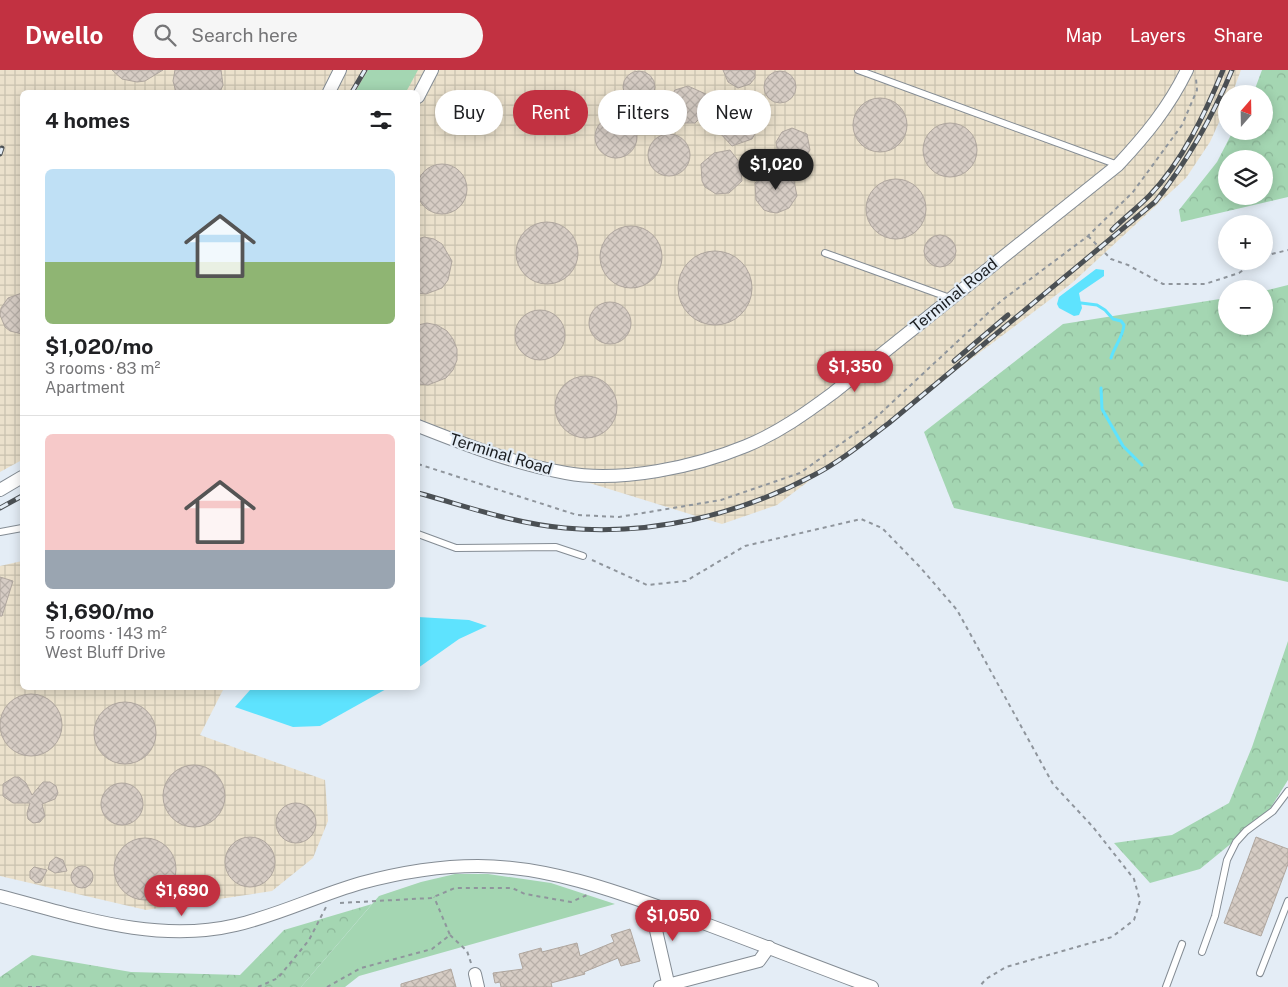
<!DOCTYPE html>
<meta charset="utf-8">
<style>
body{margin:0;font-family:"Public Sans",sans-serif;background:#f6f6f6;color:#202124;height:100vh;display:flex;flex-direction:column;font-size:19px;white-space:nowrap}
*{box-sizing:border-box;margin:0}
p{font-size:16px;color:#757577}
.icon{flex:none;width:28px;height:28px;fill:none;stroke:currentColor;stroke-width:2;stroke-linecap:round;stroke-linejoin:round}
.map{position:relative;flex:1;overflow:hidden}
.sheet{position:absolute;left:20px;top:20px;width:400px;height:600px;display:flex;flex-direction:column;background:#fff;border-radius:8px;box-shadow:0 2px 12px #0003}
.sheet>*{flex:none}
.hud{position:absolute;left:435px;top:20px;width:475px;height:45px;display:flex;gap:10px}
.needle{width:32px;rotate:20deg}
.controls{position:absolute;left:1218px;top:15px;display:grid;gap:10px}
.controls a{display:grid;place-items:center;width:55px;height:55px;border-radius:50%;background:#fff;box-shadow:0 2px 12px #0003;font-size:25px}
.price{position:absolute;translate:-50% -42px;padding:0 11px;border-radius:18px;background:#c23141;color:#fff;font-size:16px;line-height:32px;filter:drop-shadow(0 1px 2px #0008)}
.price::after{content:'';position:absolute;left:50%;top:30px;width:15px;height:11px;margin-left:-8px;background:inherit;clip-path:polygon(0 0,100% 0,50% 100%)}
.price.on{background:#222;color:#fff}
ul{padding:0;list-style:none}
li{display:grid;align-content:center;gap:10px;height:265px;padding:0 25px}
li+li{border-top:1px solid #e0e0e0}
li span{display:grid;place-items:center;height:155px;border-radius:8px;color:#555}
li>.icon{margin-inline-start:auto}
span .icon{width:90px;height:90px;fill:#fffc;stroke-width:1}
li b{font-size:21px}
h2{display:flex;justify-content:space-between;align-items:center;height:60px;padding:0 25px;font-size:21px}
.pill{padding:0 18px;border-radius:22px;background:#fff;box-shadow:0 2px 12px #0003;font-size:18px;line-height:45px}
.pill.on{background:#c23141;color:#fff}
header{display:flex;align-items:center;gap:30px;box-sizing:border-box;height:70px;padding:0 25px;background:#c23141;color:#fff}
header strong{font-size:24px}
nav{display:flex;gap:28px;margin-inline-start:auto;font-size:18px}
.search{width:350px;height:45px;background:#f6f6f6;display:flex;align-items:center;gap:12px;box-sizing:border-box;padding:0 18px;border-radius:28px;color:#757577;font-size:19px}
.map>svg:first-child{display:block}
.industrial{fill:url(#industrial-grid)}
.green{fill:#a4d6b2}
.forest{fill:url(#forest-crowns);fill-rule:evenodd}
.water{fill:#5ee3fe}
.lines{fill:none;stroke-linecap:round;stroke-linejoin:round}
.stream{stroke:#5ee3fe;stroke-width:3}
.building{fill:url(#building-cross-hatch);stroke:#afa69e}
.service-casing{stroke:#848c94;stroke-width:8}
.minor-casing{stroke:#848c94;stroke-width:14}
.path{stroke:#8f959c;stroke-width:2;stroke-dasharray:4 4;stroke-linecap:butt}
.service{stroke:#fff;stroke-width:6}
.minor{stroke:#fff;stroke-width:12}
.rail-casing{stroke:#4b5054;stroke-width:5}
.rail{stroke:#e4edf6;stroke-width:3;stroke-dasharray:9;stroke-linecap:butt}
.labels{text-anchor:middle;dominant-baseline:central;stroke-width:4.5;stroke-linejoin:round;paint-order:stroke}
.street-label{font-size:16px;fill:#1a1d20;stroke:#e4edf6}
</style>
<header>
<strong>Dwello</strong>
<div class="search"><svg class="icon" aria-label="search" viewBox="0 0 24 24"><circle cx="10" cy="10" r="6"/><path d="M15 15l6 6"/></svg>Search here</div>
<nav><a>Map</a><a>Layers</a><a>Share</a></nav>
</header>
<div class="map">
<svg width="1288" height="917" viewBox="0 0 1288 917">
<defs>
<pattern id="industrial-grid" width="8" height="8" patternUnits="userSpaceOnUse" patternTransform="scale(1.25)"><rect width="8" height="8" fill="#ebe1cc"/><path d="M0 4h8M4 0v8" fill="none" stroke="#c9c1af"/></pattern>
<pattern id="forest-crowns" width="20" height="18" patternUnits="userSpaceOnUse" patternTransform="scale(1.25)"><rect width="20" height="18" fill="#a4d6b2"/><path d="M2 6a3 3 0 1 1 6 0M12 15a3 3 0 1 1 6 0" fill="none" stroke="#8db799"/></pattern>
<pattern id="building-cross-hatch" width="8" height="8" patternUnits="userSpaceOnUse" patternTransform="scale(1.25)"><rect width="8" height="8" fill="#d6ccc4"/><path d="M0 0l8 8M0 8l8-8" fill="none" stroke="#b7afa8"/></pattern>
</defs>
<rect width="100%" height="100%" fill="#e4edf6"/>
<g class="industrial">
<polygon points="0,0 1241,0 1232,24 1226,24 1226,37 1210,72 1186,108 1072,213 777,435 722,454 418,360 418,22 22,22 22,390 0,402"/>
<polygon points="22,491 22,618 224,618 200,665 325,710 328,751 313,788 272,821 146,840 0,806 0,496"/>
</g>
<g class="green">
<polygon points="368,0 418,0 406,22 355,22"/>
<polygon points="455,804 488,804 551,813 615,834 359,906 345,917 301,917 379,826 421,812"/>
</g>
<g class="forest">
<path d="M 1262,0 L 1288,0 L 1288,127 L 1181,152 L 1179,140 L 1217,92 L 1233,61 L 1264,61 L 1264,24 L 1253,24 ZM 1226,89 L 1264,89 L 1264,126 L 1226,126 Z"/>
<polygon points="1288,215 1288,512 954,438 924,362 1063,254 1226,228 1226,256 1264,256 1264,221"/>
<polygon points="1288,571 1288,710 1266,745 1200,799 1150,813 1114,773 1172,765 1229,733 1252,677"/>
<polygon points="372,834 301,917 0,917 0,907 32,885 131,902 240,905 284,860"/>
</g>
<g class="water">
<polygon points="1096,199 1104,200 1104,206 1079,223 1082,238 1079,245 1074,246 1059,238 1057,234 1059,227"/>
<polygon points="418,547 469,550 487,556 459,569 418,598"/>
<polygon points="283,618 388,618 320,656 293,657 235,637 250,620"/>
</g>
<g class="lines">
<g class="stream">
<path d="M 1081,233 L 1097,235 L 1105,240 L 1113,249 L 1121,251 L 1124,255 C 1123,267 1114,277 1111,288"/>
<polyline points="1101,318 1102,339 1123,376 1142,395"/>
</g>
</g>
<g class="building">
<polygon points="112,0 163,0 145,11 137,12 122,9"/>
<polygon points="175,0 221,0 223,15 220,22 176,22 173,11"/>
<polygon points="723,0 755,0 755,8 750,14 738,18 728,12"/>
<circle cx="780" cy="17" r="16"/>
<circle cx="639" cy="17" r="16"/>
<polygon points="688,16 708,25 704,26 706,42 695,53 679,53 670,42 669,30 675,20"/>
<circle cx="880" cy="55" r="27"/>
<polygon points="738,32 752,37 757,42 759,57 752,69 732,76 718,61 718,44 725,36"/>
<circle cx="616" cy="67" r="21"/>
<circle cx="950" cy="80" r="27"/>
<polygon points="792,58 807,64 810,80 804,89 786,94 778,84 776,72 782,62"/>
<circle cx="669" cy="85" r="21"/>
<polygon points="730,80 740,93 742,111 729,123 716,124 705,117 702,111 701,94 714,83"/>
<circle cx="442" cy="119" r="25"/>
<polygon points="784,99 794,111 797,126 789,138 777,143 770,142 764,140 756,130 755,113 769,102"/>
<circle cx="896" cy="139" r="30"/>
<circle cx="547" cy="183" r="31"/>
<circle cx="631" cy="187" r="31"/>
<circle cx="940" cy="181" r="16"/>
<polygon points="424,167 434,169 442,174 452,191 448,210 442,218 426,224 418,223 418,169"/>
<circle cx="715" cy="218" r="37"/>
<polygon points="22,223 22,264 10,261 5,257 0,245 1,238 8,228"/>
<circle cx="610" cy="253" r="21"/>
<circle cx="540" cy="265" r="25"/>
<polygon points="427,253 437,255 447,261 453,269 457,279 457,290 453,300 446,308 428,315 418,314 418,255"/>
<circle cx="586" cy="337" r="31"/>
<polygon points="0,507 13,511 2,546 0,546"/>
<circle cx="31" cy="655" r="31"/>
<circle cx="125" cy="663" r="31"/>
<circle cx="194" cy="726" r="31"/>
<polygon points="14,707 19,707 26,713 32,725 43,712 50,712 56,716 58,723 55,729 42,734 45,746 40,752 33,753 28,749 27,743 30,733 13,733 3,726 3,714"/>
<circle cx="122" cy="734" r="21"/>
<circle cx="296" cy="753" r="20"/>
<polygon points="1256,767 1288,779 1288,794 1261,866 1224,853"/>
<circle cx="250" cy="792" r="25"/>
<circle cx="145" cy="799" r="31"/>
<polygon points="56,787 63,790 67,801 55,803 48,799 50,792"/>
<circle cx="82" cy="807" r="11"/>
<polygon points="34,797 47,800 41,812 36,813 30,808 30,801"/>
<polygon points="630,859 640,891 621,896 618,888 584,902 585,904 551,913 552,917 501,917 500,912 495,913 493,903 523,899 519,884 541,878 542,882 577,873 580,886 614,872 611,865"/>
<polygon points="451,899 456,917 401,917 401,914"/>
</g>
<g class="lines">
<defs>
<g id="service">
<polyline points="858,0 1118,95"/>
<polyline points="825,183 950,228"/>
<polyline points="0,462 22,458"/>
<polyline points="418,464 456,478 556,477 583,486"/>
<polyline points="1202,882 1215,846 1227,790 1236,772 1246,761 1273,741 1288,721"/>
<polyline points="1260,903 1288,831"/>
<polyline points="1166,917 1182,874"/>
</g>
<g id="minor">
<polyline points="329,22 340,0"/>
<polyline points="418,27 432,0"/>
<path d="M 418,356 C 466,375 515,394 566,403 C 620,413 695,397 746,376 C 778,363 806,343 833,323 L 1118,95 C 1146,65 1169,37 1187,0"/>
<polyline points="0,420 22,407"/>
<path d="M 0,826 C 77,846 156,874 236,855 C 279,845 319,825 361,813 C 398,803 440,796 478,796 C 546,796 613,820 676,843 C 742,867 807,893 872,917"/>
<polyline points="650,834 669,917"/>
<polyline points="475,904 478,917"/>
<polyline points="660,917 759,891 769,877"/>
</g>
</defs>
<use href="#service" class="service-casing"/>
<use href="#minor" class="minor-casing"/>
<g class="path">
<polyline points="1088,166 1111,189 1128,195 1163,214 1205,214 1239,203 1256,191"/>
<polyline points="1264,186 1288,180"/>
<polyline points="418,394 577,445 619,447 721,430 800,403 870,353 1001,231 1088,166 1133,122 1182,55 1197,20 1196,9"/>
<polyline points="592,490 647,515 686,511 745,476 861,449 882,458 920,497 957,540 1053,714 1093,757 1134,809 1140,831 1134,850 1112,867 1006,897 986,909 979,917"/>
<polyline points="340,833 431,828 455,818 512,818 525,824 571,832 587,825"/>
<polyline points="450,865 467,881 471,893"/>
<polyline points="28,917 43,917"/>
<polyline points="258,917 278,908 309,870 326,837"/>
<polyline points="327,917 361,898 432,879 450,865 434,827"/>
</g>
<use href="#service" class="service"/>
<use href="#minor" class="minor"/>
<defs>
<g id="rail">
<polyline points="352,22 365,0"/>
<polyline points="0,84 2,78"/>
<path d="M 1112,160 C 1124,148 1137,138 1149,126 C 1182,92 1205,44 1223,0"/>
<polyline points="954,291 1008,245"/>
<path d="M 418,423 C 466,436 515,454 565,458 C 650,466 739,445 814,405 C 841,391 865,371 889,353 L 1156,131 C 1188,90 1212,48 1232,0"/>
<polyline points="0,438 22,426"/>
</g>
</defs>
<use href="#rail" class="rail-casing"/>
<use href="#rail" class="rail"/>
</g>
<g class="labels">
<g class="street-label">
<text transform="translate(954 225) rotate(-39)">Terminal Road</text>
<text transform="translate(501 384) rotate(17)">Terminal Road</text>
</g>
</g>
</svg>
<div class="controls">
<a><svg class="needle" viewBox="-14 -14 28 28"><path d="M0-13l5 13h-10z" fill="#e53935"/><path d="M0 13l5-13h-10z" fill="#757577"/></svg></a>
<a><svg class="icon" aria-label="layers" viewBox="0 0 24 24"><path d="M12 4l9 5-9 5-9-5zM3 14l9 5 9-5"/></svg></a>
<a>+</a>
<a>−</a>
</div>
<b class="price on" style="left:776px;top:121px">$1,020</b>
<b class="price" style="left:855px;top:323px">$1,350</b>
<b class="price" style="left:182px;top:847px">$1,690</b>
<b class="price" style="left:673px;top:872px">$1,050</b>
<div class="hud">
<a class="pill">Buy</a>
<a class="pill on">Rent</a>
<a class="pill">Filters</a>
<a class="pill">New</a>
</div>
<section class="sheet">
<h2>4 homes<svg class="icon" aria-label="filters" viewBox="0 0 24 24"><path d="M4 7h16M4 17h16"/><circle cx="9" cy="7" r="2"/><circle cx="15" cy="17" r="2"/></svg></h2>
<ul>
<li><span style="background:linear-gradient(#bfe0f5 60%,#8fb573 0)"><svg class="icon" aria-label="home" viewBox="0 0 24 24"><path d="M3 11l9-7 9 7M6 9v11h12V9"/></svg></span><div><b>$1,020/mo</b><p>3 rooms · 83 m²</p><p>Apartment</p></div></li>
<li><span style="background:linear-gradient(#f6c9c9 75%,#9aa5b1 0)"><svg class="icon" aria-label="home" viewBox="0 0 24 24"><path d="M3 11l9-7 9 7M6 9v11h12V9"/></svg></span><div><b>$1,690/mo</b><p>5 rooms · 143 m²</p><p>West Bluff Drive</p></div></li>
</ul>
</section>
</div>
